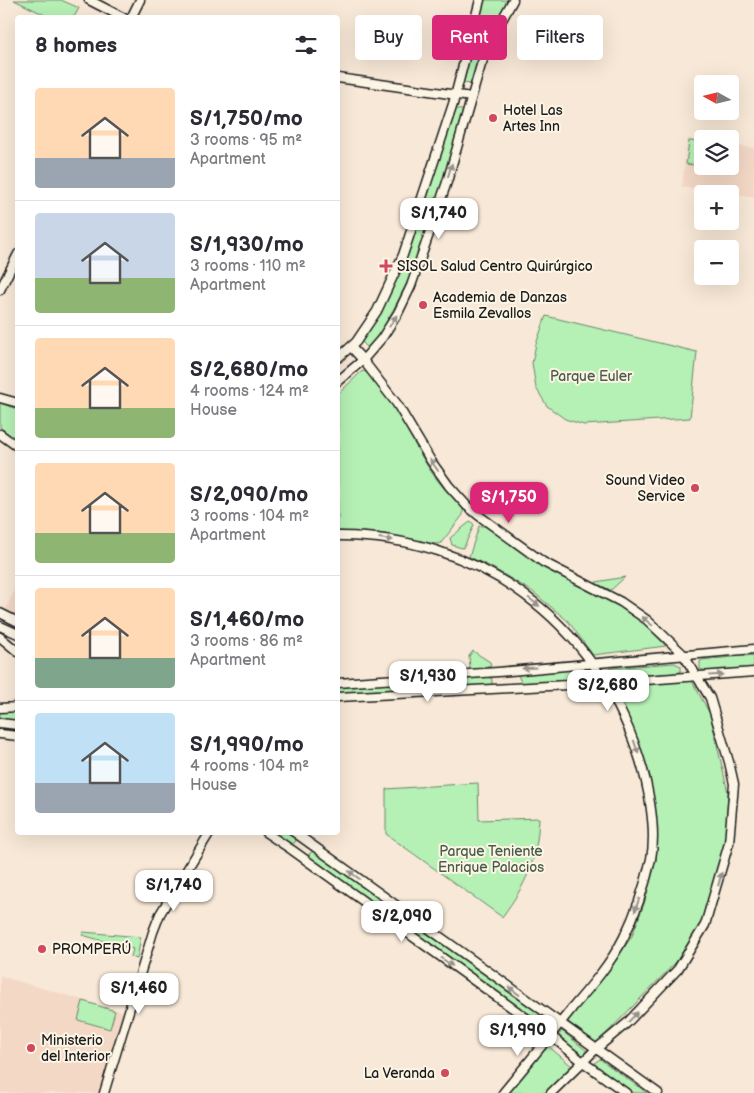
<!DOCTYPE html>
<meta charset="utf-8">
<style>
body{margin:0;font-family:"Balsamiq Sans",sans-serif;background:#f2f2f3;color:#2b2b33;height:100vh;display:flex;flex-direction:column;font-size:19px;white-space:nowrap}
*{box-sizing:border-box;margin:0}
p{font-size:16px;color:#7c7c81}
.icon{flex:none;width:28px;height:28px;fill:none;stroke:currentColor;stroke-width:2;stroke-linecap:round;stroke-linejoin:round}
.map{position:relative;flex:1;overflow:hidden}
.drawer{position:absolute;left:15px;top:15px;width:325px;height:820px;display:flex;flex-direction:column;background:#fff;border-radius:5px;box-shadow:0 5px 20px #0002}
.drawer>*{flex:none}
.guide{position:absolute;left:355px;top:15px;width:324px;height:45px;display:flex;gap:10px}
.needle{width:32px;rotate:278deg}
.tools{position:absolute;left:694px;top:75px;display:grid;gap:10px}
.tools a{display:grid;place-items:center;width:45px;height:45px;border-radius:5px;background:#fff;box-shadow:0 5px 20px #0002;font-size:25px}
.price{position:absolute;translate:-50% -42px;padding:0 11px;border-radius:10px;background:#fff;color:#222;font-size:16px;line-height:32px;filter:drop-shadow(0 1px 2px #0008)}
.price::after{content:'';position:absolute;left:50%;top:30px;width:15px;height:11px;margin-left:-8px;background:inherit;clip-path:polygon(0 0,100% 0,50% 100%)}
.price.selected{background:#db2777;color:#fff}
ul{padding:0;list-style:none}
li{display:flex;align-items:center;gap:15px;height:125px;padding:0 20px}
li+li{border-top:1px solid #e1e1e2}
li span{display:grid;place-items:center;flex:none;width:140px;height:100px;border-radius:5px;color:#555}
li>.icon{margin-inline-start:auto}
span .icon{width:60px;height:60px;fill:#fffc;stroke-width:1}
li b{font-size:21px}
h2{display:flex;justify-content:space-between;align-items:center;height:60px;padding:0 20px;font-size:21px}
.pill{padding:0 18px;border-radius:5px;background:#fff;box-shadow:0 5px 20px #0002;font-size:18px;line-height:45px}
.pill.selected{background:#db2777;color:#fff}
.map>svg:first-child{display:block}
.built{fill:#f3d8c6}
.green{fill:#b5f0b4;stroke:#688668}
.lines{fill:none;stroke-linecap:round;stroke-linejoin:round}
.secondary-casing{stroke:#1c1c1c;stroke-width:11}
.secondary{stroke:#fcf5e5;stroke-width:8}
.oneway{fill:#97938b}
.poi-dot{fill:#d1495b;stroke:#fcf5e5;stroke-width:2}
.labels{text-anchor:middle;dominant-baseline:central;stroke-width:4;stroke-linejoin:round;paint-order:stroke}
.poi-label{font-size:14px;fill:#1c1c1c;stroke:#fcf5e5;text-anchor:start}
.park-label{font-size:14px;fill:#4a5c4a;stroke:#fcf5e5}
</style>
<div class="map">
<svg width="754" height="1093" viewBox="0 0 754 1093">
<rect width="100%" height="100%" fill="#f8e8d7"/>
<filter id="ink" filterUnits="userSpaceOnUse"><feTurbulence type="fractalNoise" baseFrequency=".02" numOctaves="2"/><feDisplacementMap in="SourceGraphic" scale="10" xChannelSelector="R" yChannelSelector="G"/><feConvolveMatrix kernelMatrix="1 2 1 2 8 2 1 2 1" color-interpolation-filters="sRGB"/></filter>
<g filter="url(#ink)">
<g class="built">
<polygon points="688,139 702,141 702,166 730,166 730,145 754,148 754,197 682,187"/>
<polygon points="17,585 17,617 5,611"/>
<polygon points="0,976 124,1012 99,1093 0,1093"/>
</g>
<g class="green">
<polygon points="14,0 61,0 79,8 74,17 49,17"/>
<polygon points="483,0 509,0 485,45 471,84 462,83"/>
<path d="M 455,108 L 464,111 C 447,173 430,239 400,297 C 391,315 380,332 369,349 L 361,341 C 389,307 404,263 418,221 C 431,184 443,146 455,108 Z"/>
<polygon points="689,141 702,142 702,166 686,164"/>
<polygon points="546,316 697,352 690,418 584,425 565,419 547,406 536,388 532,363 536,344"/>
<path d="M 364,371 C 391,388 414,450 435,477 C 443,488 454,499 463,509 L 463,515 L 441,543 L 436,544 L 379,533 L 338,531 L 338,394 L 361,372 Z"/>
<polygon points="0,403 17,409 17,441 0,427"/>
<polygon points="471,521 474,525 464,547 462,548 452,545 450,538"/>
<polygon points="479,526 484,526 504,536 639,618 666,646 593,655 568,621 533,592 491,567 469,557"/>
<polygon points="625,577 611,590 597,584 596,582"/>
<polygon points="473,651 490,662 491,666 475,670 470,668 469,656"/>
<polygon points="754,655 754,668 707,671 700,669 700,662 701,660"/>
<polygon points="674,663 681,666 681,671 678,673 612,677 606,676 606,671 611,668"/>
<polygon points="584,669 587,669 592,676 592,679 525,684 521,682 518,675 523,673"/>
<polygon points="488,677 492,679 492,683 490,686 338,694 338,686"/>
<polygon points="692,681 710,714 728,793 725,847 701,923 677,961 597,1043 567,1021 613,964 632,936 644,904 656,861 657,833 650,776 637,738 612,686"/>
<polygon points="17,710 17,722 0,720 0,712"/>
<path d="M 478,783 L 479,820 L 539,818 C 537,861 527,883 502,917 L 386,834 L 386,789 Z"/>
<polygon points="270,833 287,833 296,838 296,841 293,844 289,844"/>
<polygon points="313,851 546,1018 549,1024 544,1027 310,859 309,854"/>
<polygon points="83,932 141,937 137,959 131,957 133,949 82,935"/>
<polygon points="83,1001 115,1011 110,1029 78,1020"/>
<polygon points="562,1031 587,1051 583,1057 558,1036"/>
<polygon points="547,1045 573,1067 545,1093 507,1093"/>
<polygon points="600,1059 647,1093 633,1093 593,1064"/>
</g>
<g class="lines">
<defs>
<g id="secondary">
<polyline points="89,0 124,18"/>
<polyline points="131,18 140,0"/>
<polyline points="338,78 471,97"/>
<polyline points="0,290 18,254"/>
<polyline points="351,347 363,360 397,404 431,461 449,486 467,506 478,515 543,562 621,602 647,620 683,654 710,698 729,762 734,784 729,843 705,925 678,969 627,1023 596,1049 551,1093"/>
<polyline points="338,358 356,342 377,311 403,255 453,104 480,0"/>
<polyline points="338,381 363,360 382,338 398,313 411,286 447,182 481,65 492,38 513,0"/>
<polyline points="0,398 18,403"/>
<polyline points="0,434 18,447"/>
<path d="M 338,536 C 479,535 594,621 638,754 C 648,783 657,829 651,859 C 645,885 636,913 624,937 C 611,963 592,985 573,1007 C 550,1036 527,1064 503,1093"/>
<polyline points="0,613 18,622"/>
<polyline points="0,626 18,634"/>
<polyline points="0,637 18,652"/>
<polyline points="338,683 498,672 754,649"/>
<polyline points="338,697 605,683 754,672"/>
<polyline points="0,708 18,707"/>
<polyline points="0,723 18,725"/>
<polyline points="0,734 18,736"/>
<polyline points="265,832 292,850 550,1035 583,1062 626,1093"/>
<polyline points="294,832 658,1093"/>
<polyline points="104,1093 153,932 160,914 210,832"/>
</g>
</defs>
<use href="#secondary" class="secondary-casing"/>
<use href="#secondary" class="secondary"/>
</g>
<defs><path id="oneway-solid" d="M-6-.8H1V-3.2L6.5 0L1 3.2V.8H-6Z" transform="scale(1.25)"/></defs>
<g class="oneway">
<use href="#oneway-solid" transform="translate(450 170) rotate(-73)"/>
<use href="#oneway-solid" transform="translate(393 321) rotate(-57)"/>
<use href="#oneway-solid" transform="translate(434 465) rotate(-125)"/>
<use href="#oneway-solid" transform="translate(386 539) rotate(8)"/>
<use href="#oneway-solid" transform="translate(534 602) rotate(37)"/>
<use href="#oneway-solid" transform="translate(647 621) rotate(-141)"/>
<use href="#oneway-solid" transform="translate(529 668) rotate(176)"/>
<use href="#oneway-solid" transform="translate(716 675) rotate(-4)"/>
<use href="#oneway-solid" transform="translate(636 747) rotate(72)"/>
<use href="#oneway-solid" transform="translate(354 875) rotate(-144)"/>
<use href="#oneway-solid" transform="translate(720 879) rotate(-75)"/>
<use href="#oneway-solid" transform="translate(637 905) rotate(109)"/>
<use href="#oneway-solid" transform="translate(447 962) rotate(35)"/>
<use href="#oneway-solid" transform="translate(514 991) rotate(-144)"/>
<use href="#oneway-solid" transform="translate(633 1017) rotate(-47)"/>
</g>
</g>
<g class="poi-dot">
<circle cx="493" cy="118" r="5"/>
<path d="M383.5 258.5h5v5h5v5h-5v5h-5v-5h-5v-5h5z"/>
<circle cx="423" cy="305" r="5"/>
<circle cx="695" cy="488" r="5"/>
<circle cx="42" cy="949" r="5"/>
<circle cx="31" cy="1048" r="5"/>
<circle cx="445" cy="1073" r="5"/>
</g>
<g class="labels">
<g class="poi-label">
<text x="503" y="110">Hotel Las<tspan x="503" dy="16">Artes Inn</tspan></text>
<text x="397" y="266">SISOL Salud Centro Quirúrgico</text>
<text x="433" y="297">Academia de Danzas<tspan x="433" dy="16">Esmila Zevallos</tspan></text>
<text x="685" y="480" text-anchor="end">Sound Video<tspan x="685" dy="16">Service</tspan></text>
<text x="52" y="949">PROMPERÚ</text>
<text x="41" y="1040">Ministerio<tspan x="41" dy="16">del Interior</tspan></text>
<text x="435" y="1073" text-anchor="end">La Veranda</text>
</g>
<g class="park-label">
<text x="591" y="376">Parque Euler</text>
<text x="491" y="851">Parque Teniente<tspan x="491" dy="16">Enrique Palacios</tspan></text>
</g>
</g>
</svg>
<div class="tools">
<a><svg class="needle" viewBox="-14 -14 28 28"><path d="M0-13l5 13h-10z" fill="#e53935"/><path d="M0 13l5-13h-10z" fill="#7c7c81"/></svg></a>
<a><svg class="icon" aria-label="layers" viewBox="0 0 24 24"><path d="M12 4l9 5-9 5-9-5zM3 14l9 5 9-5"/></svg></a>
<a>+</a>
<a>−</a>
</div>
<b class="price" style="left:439px;top:240px">S/1,740</b>
<b class="price selected" style="left:509px;top:524px">S/1,750</b>
<b class="price" style="left:428px;top:703px">S/1,930</b>
<b class="price" style="left:608px;top:712px">S/2,680</b>
<b class="price" style="left:174px;top:912px">S/1,740</b>
<b class="price" style="left:402px;top:943px">S/2,090</b>
<b class="price" style="left:139px;top:1015px">S/1,460</b>
<b class="price" style="left:518px;top:1057px">S/1,990</b>
<div class="guide">
<a class="pill">Buy</a>
<a class="pill selected">Rent</a>
<a class="pill">Filters</a>
</div>
<section class="drawer">
<h2>8 homes<svg class="icon" aria-label="filters" viewBox="0 0 24 24"><path d="M4 7h16M4 17h16"/><circle cx="9" cy="7" r="2"/><circle cx="15" cy="17" r="2"/></svg></h2>
<ul>
<li><span style="background:linear-gradient(#ffd9b3 70%,#9aa5b1 0)"><svg class="icon" aria-label="home" viewBox="0 0 24 24"><path d="M3 11l9-7 9 7M6 9v11h12V9"/></svg></span><div><b>S/1,750/mo</b><p>3 rooms · 95 m²</p><p>Apartment</p></div></li>
<li><span style="background:linear-gradient(#c9d6e8 65%,#8fb573 0)"><svg class="icon" aria-label="home" viewBox="0 0 24 24"><path d="M3 11l9-7 9 7M6 9v11h12V9"/></svg></span><div><b>S/1,930/mo</b><p>3 rooms · 110 m²</p><p>Apartment</p></div></li>
<li><span style="background:linear-gradient(#ffd9b3 70%,#8fb573 0)"><svg class="icon" aria-label="home" viewBox="0 0 24 24"><path d="M3 11l9-7 9 7M6 9v11h12V9"/></svg></span><div><b>S/2,680/mo</b><p>4 rooms · 124 m²</p><p>House</p></div></li>
<li><span style="background:linear-gradient(#ffd9b3 70%,#8fb573 0)"><svg class="icon" aria-label="home" viewBox="0 0 24 24"><path d="M3 11l9-7 9 7M6 9v11h12V9"/></svg></span><div><b>S/2,090/mo</b><p>3 rooms · 104 m²</p><p>Apartment</p></div></li>
<li><span style="background:linear-gradient(#ffd9b3 70%,#7fa58c 0)"><svg class="icon" aria-label="home" viewBox="0 0 24 24"><path d="M3 11l9-7 9 7M6 9v11h12V9"/></svg></span><div><b>S/1,460/mo</b><p>3 rooms · 86 m²</p><p>Apartment</p></div></li>
<li><span style="background:linear-gradient(#bfe0f5 70%,#9aa5b1 0)"><svg class="icon" aria-label="home" viewBox="0 0 24 24"><path d="M3 11l9-7 9 7M6 9v11h12V9"/></svg></span><div><b>S/1,990/mo</b><p>4 rooms · 104 m²</p><p>House</p></div></li>
</ul>
</section>
</div>
